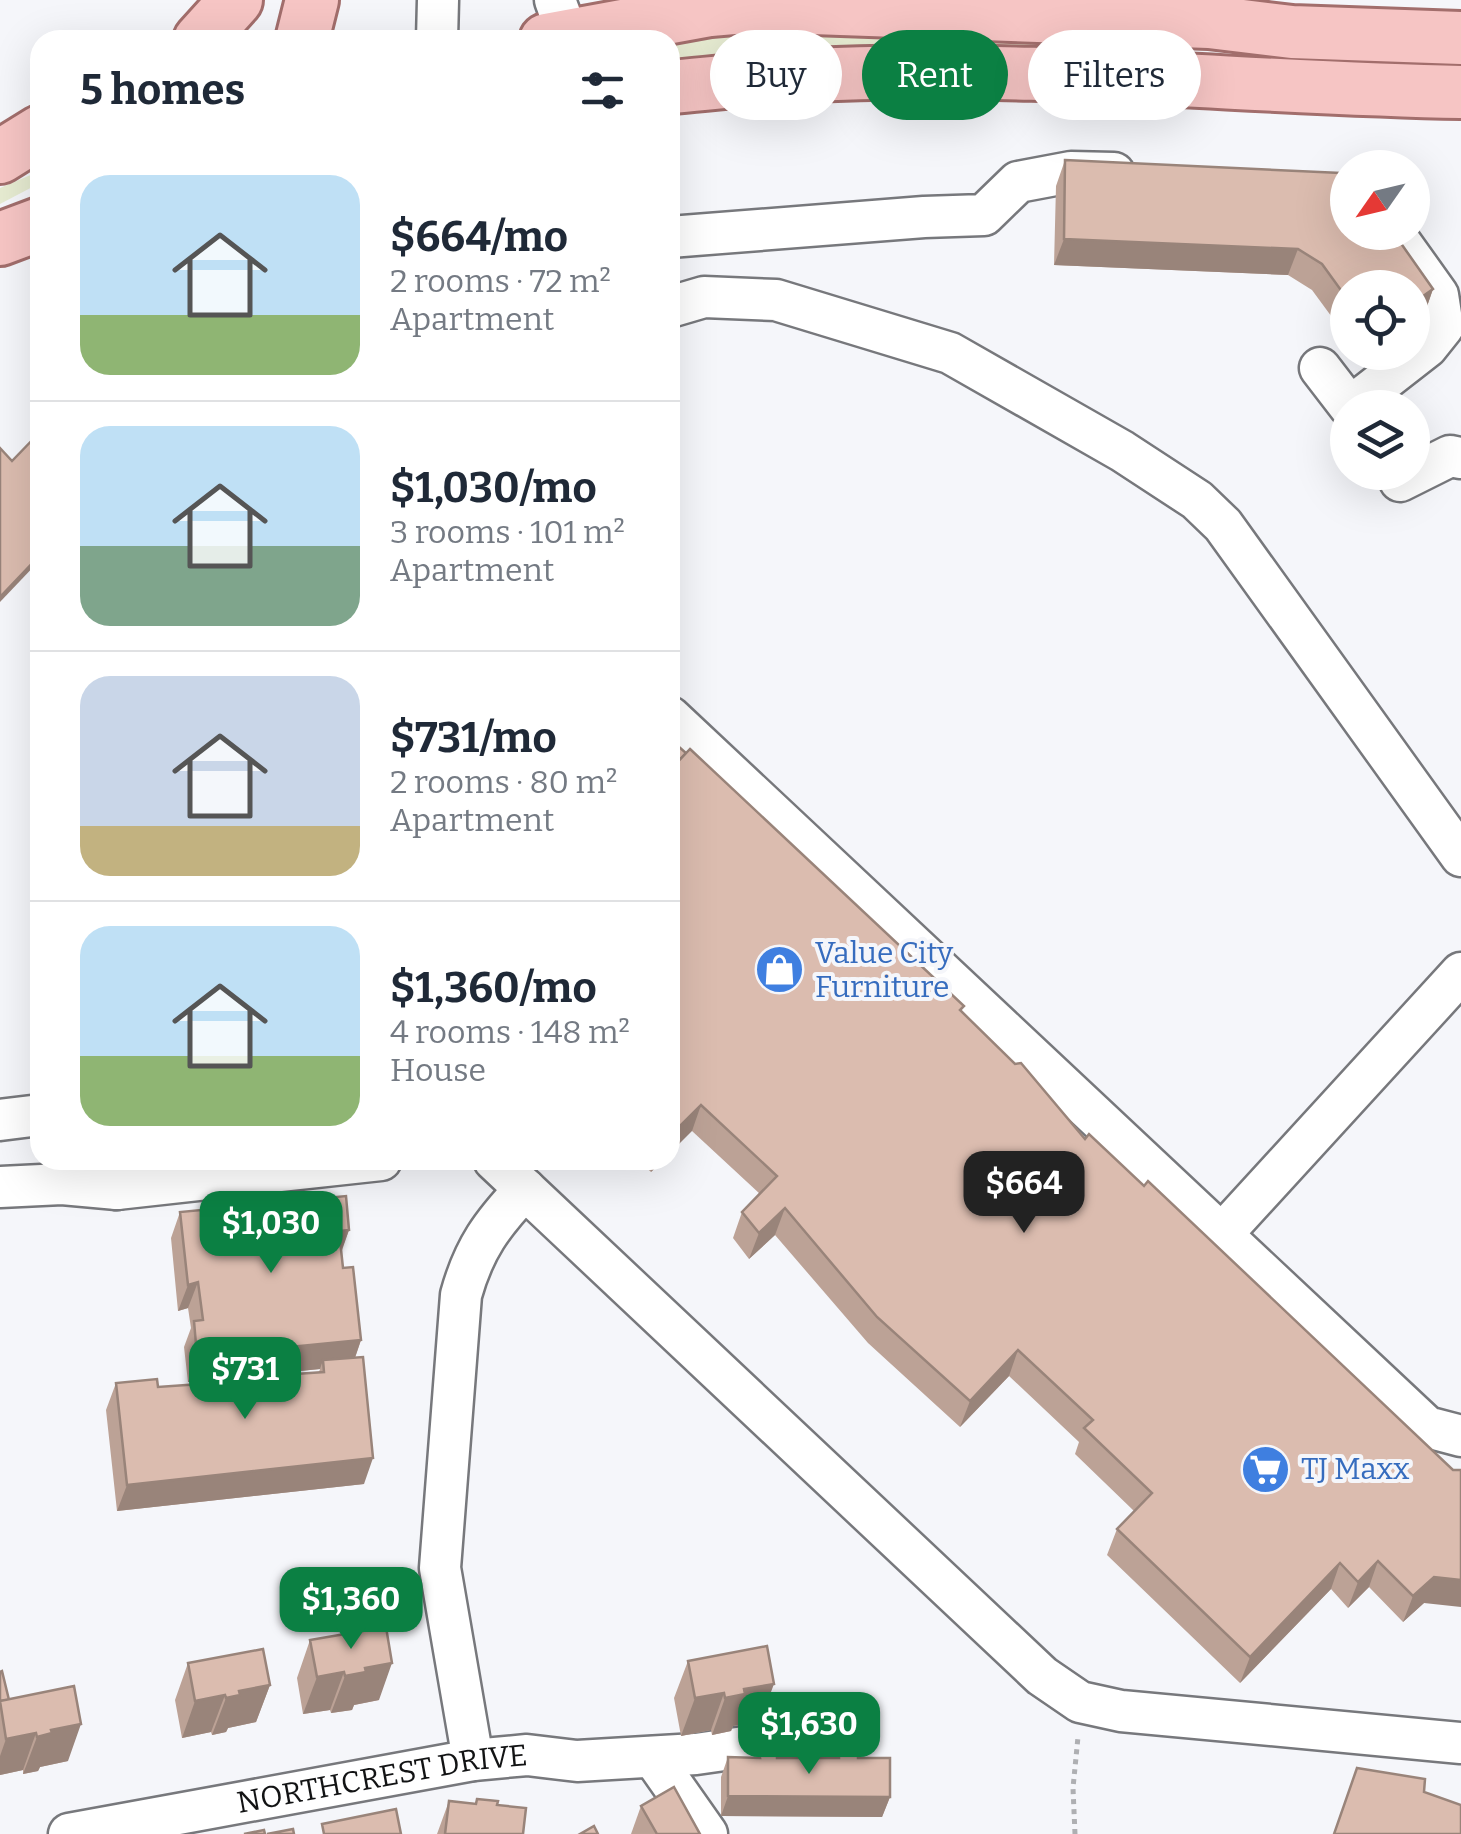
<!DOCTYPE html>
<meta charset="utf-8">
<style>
body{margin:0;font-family:Bitter,serif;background:#f6f6f7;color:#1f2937;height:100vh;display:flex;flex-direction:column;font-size:38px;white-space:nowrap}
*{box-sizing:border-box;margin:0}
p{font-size:32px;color:#747a83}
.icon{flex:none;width:55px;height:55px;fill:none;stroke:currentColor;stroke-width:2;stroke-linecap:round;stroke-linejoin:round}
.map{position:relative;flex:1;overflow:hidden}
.panel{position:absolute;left:30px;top:30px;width:650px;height:1140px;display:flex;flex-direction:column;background:#fff;border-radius:30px;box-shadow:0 10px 40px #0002}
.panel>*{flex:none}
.hud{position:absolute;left:710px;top:30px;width:600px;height:90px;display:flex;gap:20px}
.needle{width:65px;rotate:236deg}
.tools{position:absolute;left:1330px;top:150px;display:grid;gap:20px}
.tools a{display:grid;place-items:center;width:100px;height:100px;border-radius:50%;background:#fff;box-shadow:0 10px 40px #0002;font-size:50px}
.price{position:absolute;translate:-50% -85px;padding:0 22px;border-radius:20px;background:#0b8043;color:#fff;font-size:32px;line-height:65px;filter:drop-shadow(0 2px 5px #0008)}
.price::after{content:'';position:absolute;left:50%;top:60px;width:30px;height:22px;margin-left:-15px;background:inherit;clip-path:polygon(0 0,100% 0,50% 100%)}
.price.current{background:#222;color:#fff}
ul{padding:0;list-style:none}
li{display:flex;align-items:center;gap:30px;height:250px;padding:0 50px}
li+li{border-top:2px solid #e0e1e3}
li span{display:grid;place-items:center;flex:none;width:280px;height:200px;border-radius:30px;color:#555}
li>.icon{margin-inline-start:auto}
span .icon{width:120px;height:120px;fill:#fffc;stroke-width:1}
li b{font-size:42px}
h2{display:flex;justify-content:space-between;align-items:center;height:120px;padding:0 50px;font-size:42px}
.chip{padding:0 35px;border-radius:45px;background:#fff;box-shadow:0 10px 40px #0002;font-size:35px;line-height:90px}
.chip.current{background:#0b8043;color:#fff}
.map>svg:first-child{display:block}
.green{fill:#e6ebd1}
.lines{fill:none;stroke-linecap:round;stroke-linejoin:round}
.minor-casing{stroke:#77787c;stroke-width:45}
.major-casing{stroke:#a26e6c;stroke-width:58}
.path{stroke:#aeafb2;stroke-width:5;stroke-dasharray:5 5;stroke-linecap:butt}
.minor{stroke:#fff;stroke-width:40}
.major{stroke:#f6c5c4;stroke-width:52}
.wall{fill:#bca296;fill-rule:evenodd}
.shaded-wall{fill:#99847a}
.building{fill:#dbbcaf;stroke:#99847a;stroke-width:2.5}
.labels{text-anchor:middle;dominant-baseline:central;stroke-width:8;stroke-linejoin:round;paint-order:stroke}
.shop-label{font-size:30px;fill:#366cbe;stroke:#f5f6fa;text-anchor:start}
.street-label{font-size:30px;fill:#121314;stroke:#f5f6fa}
</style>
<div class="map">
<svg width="1461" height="1834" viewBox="0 0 1461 1834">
<rect width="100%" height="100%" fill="#f5f6fa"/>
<g class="green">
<polygon points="781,32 1110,42 1110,47 670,71 670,44 698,37"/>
<polygon points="40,171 40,183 0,204 0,188"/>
</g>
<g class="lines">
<defs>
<g id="minor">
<polyline points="555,0 568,36"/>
<polyline points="437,40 438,0"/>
<polyline points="670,237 924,217 984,215 1018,182 1071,172 1114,173"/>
<polyline points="670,307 704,297 776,300 950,353 1122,451 1197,500 1223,525 1461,856"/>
<polyline points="1320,368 1350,407 1427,347 1443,327 1438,295 1393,232"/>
<polyline points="1400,481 1450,456 1461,458"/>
<polyline points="670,717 1427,1427 1461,1436"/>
<polyline points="0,1120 40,1115"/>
<polyline points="113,1160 117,1189 381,1160"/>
<polyline points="494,1160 1042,1676 1080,1702 1121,1711 1461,1743"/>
<polyline points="0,1187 62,1184 117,1189"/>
<polyline points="1222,1234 1461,973"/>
<polyline points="653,1757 707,1834"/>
<path d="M 473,1760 L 440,1568 L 461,1295 C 474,1248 492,1224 525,1189"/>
<path id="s1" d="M 69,1834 L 473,1760 L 527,1755 L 577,1761 L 696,1754 L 821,1736"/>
</g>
<g id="major">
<polyline points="200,40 236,0"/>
<polyline points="302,40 312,0"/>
<polyline points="546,40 710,10 756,6 1209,22 1292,32 1461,38"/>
<path d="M 670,87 C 726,82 781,76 837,74 C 1045,66 1253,88 1461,92"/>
<polyline points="0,157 40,132"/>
<polyline points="0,239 40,224"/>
</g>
</defs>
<use href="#minor" class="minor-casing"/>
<use href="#major" class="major-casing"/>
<polyline class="path" points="1075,1834 1073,1788 1078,1737"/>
<use href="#minor" class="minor"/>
<use href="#major" class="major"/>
</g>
<g class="wall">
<polygon points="1065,160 1433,289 1424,315 1412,323 1412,288 1348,288 1348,339 1312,290 1288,275 1054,265 1056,186"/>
<polygon points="670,739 962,1012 1424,1603 1403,1622 1369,1587 1348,1608 1331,1589 1240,1683 1107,1555 1117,1529 1134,1511 1075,1454 1079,1442 1009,1376 960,1427 868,1343 775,1235 749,1259 733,1238 742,1212 760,1194 692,1131"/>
<polygon points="638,1160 663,1160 651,1172"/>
<path d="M 180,1212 L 349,1230 L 341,1251 L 343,1268 L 361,1340 L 355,1358 L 364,1484 L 117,1511 L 106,1410 L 116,1383 L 158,1387 L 195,1384 L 196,1381 L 188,1382 L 184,1347 L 191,1328 L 188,1308 L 178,1311 L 171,1238 ZM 320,1369 L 319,1372 L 281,1375 L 281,1373 Z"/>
<polygon points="310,1640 379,1700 354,1705 352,1710 331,1713 330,1710 303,1714 297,1678"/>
<polygon points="688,1661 760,1721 733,1726 731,1731 712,1735 711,1730 681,1736 674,1698"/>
<polygon points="188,1663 270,1685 256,1722 228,1728 226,1732 212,1735 211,1732 182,1738 175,1700"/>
<polygon points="0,1672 9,1700 68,1761 40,1767 38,1771 23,1774 23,1770 0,1775"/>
<polygon points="759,1754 777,1758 838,1758 839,1754 858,1758 890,1797 882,1817 721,1816 721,1777 728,1757 758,1758"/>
<polygon points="477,1799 497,1805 523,1834 437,1834 449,1801 475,1803"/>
<polygon points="641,1806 700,1834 631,1834"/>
</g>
<g class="shaded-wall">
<polygon points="1064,239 1298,249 1288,275 1054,265"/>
<polygon points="1433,289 1424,315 1412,323 1412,304"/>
<polygon points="40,555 40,560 0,602 0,597"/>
<polygon points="701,1105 692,1131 670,1153 670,1136"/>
<polygon points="655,1160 663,1160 651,1172"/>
<polygon points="785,1208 775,1235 749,1259 759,1233"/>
<polygon points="349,1230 340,1256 339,1231"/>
<polygon points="198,1282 188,1308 178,1311 188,1285"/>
<polygon points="361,1340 352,1366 323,1360 320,1369 200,1381 199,1373 196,1381 188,1382 197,1356"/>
<polygon points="1018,1350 1009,1376 960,1427 970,1401"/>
<polygon points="373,1458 364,1484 117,1511 127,1485"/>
<polygon points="1378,1561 1369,1587 1348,1608 1358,1582"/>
<polygon points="1340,1563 1331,1589 1240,1683 1250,1657"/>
<polygon points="1434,1577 1461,1580 1461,1607 1424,1603 1403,1622 1413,1596"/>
<polygon points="392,1663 379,1700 354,1705 352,1710 331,1713 345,1676 365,1668"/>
<polygon points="344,1672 330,1710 303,1714 317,1677"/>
<polygon points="774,1684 760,1721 733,1726 731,1731 712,1735 725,1698 744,1689"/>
<polygon points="270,1685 256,1722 228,1728 226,1732 212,1735 226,1698 239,1691"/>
<polygon points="724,1693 711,1730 681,1736 695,1698"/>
<polygon points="225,1695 211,1732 182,1738 195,1701"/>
<polygon points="81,1724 68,1761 40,1767 38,1771 23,1774 37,1737 51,1730"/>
<polygon points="36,1733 23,1770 0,1775 0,1756 6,1739"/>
<polygon points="728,1796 890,1797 882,1817 721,1816"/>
</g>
<g class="building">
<polygon points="1065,160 1341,173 1348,177 1348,232 1393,232 1433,289 1412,304 1412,288 1348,288 1348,300 1322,264 1298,249 1064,239"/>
<polygon points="40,432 40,555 0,597 0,448 12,461"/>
<polygon points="670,739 686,753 670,770"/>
<polygon points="690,749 964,1006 960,1010 1015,1064 1021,1063 1085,1139 1089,1134 1144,1186 1148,1181 1453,1470 1461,1470 1461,1580 1434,1577 1413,1596 1378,1561 1358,1582 1340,1563 1250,1657 1117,1529 1152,1493 1084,1428 1093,1420 1018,1350 970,1401 877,1317 785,1208 759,1233 742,1212 777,1176 701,1105 670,1136 670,770"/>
<polygon points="346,1196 349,1230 339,1231 343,1268 353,1267 361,1340 197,1356 194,1321 203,1320 198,1282 188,1285 180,1212"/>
<polygon points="363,1357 373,1458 127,1485 116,1383 157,1379 158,1387 200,1384 199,1373 281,1365 281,1375 324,1372 323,1360"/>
<polygon points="386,1627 392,1663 365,1668 366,1672 345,1676 344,1672 317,1677 310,1640"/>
<polygon points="767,1646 774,1684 744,1689 745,1694 725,1698 724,1693 695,1698 688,1661"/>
<polygon points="263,1649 270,1685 239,1691 240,1695 226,1698 225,1695 195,1701 188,1663"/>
<polygon points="2,1671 9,1700 0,1701 0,1672"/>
<polygon points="74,1686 81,1724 51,1730 52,1733 37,1737 36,1733 6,1739 0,1701"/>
<polygon points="858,1753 858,1758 890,1758 890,1797 728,1796 728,1757 760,1758 759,1754 777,1754 777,1758 839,1758 839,1754"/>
<polygon points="1357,1768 1425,1779 1424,1792 1461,1805 1461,1834 1334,1834"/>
<polygon points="674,1787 700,1834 657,1834 641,1806"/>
<polygon points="477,1799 498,1801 497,1805 526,1808 523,1834 445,1834 449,1801 476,1804"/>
<polygon points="396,1809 401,1834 324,1834 322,1824"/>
<polygon points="594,1826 598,1834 580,1834"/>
<polygon points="293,1829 294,1834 267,1834"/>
<polygon points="264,1830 265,1834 244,1834"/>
</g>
<defs>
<symbol id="shop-disc" viewBox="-11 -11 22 22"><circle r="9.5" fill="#3f7fe0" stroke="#f5f6fa"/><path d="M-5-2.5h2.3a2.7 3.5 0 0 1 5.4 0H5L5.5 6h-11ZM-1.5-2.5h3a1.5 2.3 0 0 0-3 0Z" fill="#fff"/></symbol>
<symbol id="supermarket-disc" viewBox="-11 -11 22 22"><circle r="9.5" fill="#3f7fe0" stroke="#f5f6fa"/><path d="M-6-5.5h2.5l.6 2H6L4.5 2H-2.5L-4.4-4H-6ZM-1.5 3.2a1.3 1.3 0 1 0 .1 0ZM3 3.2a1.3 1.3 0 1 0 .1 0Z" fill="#fff"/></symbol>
</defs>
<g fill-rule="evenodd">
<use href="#shop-disc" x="752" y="942" width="55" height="55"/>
<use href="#supermarket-disc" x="1238" y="1442" width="55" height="55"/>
</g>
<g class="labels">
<g class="shop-label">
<text x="815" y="953">Value City<tspan x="815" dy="34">Furniture</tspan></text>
<text x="1301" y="1469">TJ Maxx</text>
</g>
<g class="street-label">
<text stroke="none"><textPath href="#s1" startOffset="318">NORTHCREST DRIVE</textPath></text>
</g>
</g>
</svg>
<div class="tools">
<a><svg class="needle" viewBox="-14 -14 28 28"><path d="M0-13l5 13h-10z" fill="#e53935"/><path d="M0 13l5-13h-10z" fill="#747a83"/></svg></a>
<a><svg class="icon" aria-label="locate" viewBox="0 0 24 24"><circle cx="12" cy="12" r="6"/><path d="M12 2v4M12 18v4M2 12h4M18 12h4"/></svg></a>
<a><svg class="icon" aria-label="layers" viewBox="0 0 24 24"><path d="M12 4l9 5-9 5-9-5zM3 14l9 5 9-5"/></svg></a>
</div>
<b class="price current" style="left:1024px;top:1236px">$664</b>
<b class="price" style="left:271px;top:1276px">$1,030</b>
<b class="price" style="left:245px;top:1422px">$731</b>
<b class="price" style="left:351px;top:1652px">$1,360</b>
<b class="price" style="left:809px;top:1777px">$1,630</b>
<div class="hud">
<a class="chip">Buy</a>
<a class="chip current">Rent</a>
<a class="chip">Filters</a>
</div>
<section class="panel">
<h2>5 homes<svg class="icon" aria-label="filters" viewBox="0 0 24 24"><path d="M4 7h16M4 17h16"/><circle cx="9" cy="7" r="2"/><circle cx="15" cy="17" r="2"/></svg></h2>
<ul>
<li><span style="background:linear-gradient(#bfe0f5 70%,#8fb573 0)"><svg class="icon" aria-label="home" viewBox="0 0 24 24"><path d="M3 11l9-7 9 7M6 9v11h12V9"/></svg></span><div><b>$664/mo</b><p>2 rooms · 72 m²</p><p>Apartment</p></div></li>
<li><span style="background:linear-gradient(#bfe0f5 60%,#7fa58c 0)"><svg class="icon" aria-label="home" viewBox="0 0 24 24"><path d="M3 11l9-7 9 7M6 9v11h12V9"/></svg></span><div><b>$1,030/mo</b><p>3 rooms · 101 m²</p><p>Apartment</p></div></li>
<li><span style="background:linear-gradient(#c9d6e8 75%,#c2b280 0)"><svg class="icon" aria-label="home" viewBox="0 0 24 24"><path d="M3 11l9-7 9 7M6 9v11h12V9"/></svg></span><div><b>$731/mo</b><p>2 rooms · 80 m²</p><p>Apartment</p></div></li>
<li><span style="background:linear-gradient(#bfe0f5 65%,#8fb573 0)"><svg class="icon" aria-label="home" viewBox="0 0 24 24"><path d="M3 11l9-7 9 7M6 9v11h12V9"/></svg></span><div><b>$1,360/mo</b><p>4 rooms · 148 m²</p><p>House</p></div></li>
</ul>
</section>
</div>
